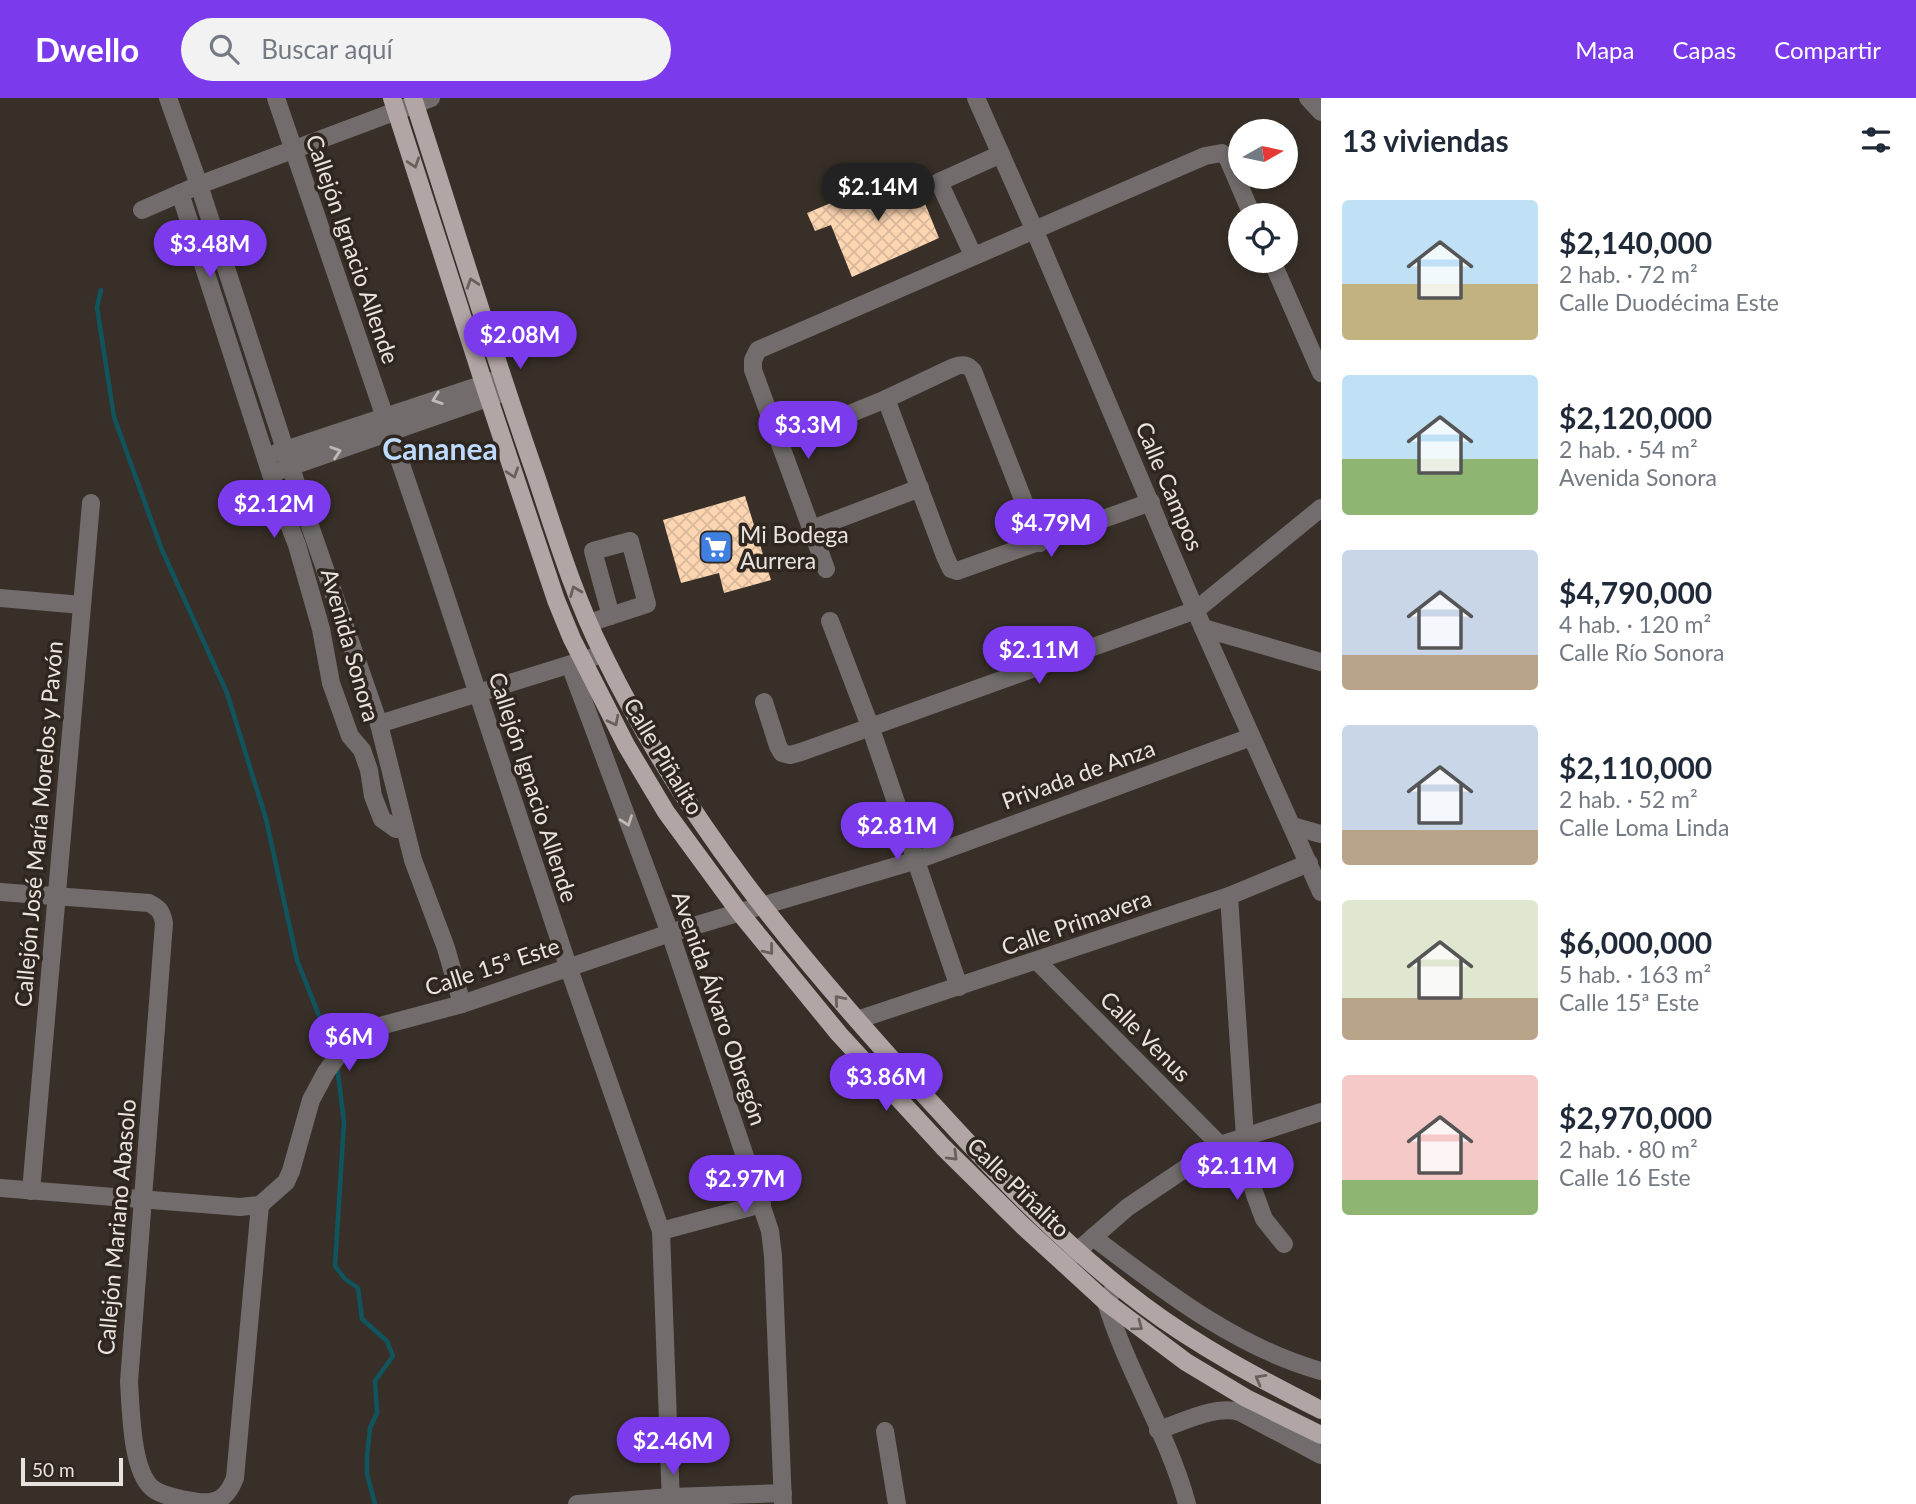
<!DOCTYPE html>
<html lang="es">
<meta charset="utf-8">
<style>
body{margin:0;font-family:Lato,sans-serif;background:#f2f2f3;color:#1f2937;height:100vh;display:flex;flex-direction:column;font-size:26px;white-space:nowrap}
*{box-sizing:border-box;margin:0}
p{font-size:23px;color:#747a83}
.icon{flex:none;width:38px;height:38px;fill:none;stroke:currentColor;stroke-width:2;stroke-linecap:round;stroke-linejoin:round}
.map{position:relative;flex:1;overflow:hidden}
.panel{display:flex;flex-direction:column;background:#fff;width:595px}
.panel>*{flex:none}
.needle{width:46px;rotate:81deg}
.controls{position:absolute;left:1228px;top:21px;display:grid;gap:14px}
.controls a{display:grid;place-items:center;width:70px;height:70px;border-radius:50%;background:#fff;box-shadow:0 4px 10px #0003;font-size:35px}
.scale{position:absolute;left:21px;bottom:18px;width:102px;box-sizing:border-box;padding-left:7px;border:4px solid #e8e3de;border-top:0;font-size:19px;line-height:24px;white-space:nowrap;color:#e8e3de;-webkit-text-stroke:5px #2e261f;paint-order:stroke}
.price{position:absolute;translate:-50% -60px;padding:0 16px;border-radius:24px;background:#7c3aed;color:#fff;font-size:23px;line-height:46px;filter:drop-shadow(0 2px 4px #0008)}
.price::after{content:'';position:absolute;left:50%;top:42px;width:21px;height:16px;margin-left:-10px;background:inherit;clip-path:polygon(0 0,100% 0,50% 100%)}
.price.active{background:#222;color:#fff}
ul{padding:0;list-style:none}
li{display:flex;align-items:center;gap:21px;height:175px;padding:0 21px}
li span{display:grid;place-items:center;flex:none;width:196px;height:140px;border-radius:7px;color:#555}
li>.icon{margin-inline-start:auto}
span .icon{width:84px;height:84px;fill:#fffc;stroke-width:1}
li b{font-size:30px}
h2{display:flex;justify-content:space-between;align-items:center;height:84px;padding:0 21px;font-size:30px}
header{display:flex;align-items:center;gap:42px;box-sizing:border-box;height:98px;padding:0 35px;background:#7c3aed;color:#fff}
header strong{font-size:33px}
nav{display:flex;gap:38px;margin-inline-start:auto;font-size:24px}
.search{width:490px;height:63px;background:#f2f2f3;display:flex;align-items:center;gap:18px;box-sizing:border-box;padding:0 24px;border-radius:38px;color:#747a83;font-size:26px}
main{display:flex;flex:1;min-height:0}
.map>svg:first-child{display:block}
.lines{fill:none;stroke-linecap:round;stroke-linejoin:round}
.stream{stroke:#10545e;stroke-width:4.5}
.building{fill:url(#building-cross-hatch)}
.minor{stroke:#726c6c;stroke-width:18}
.major{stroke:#b2a5a5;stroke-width:18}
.oneway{stroke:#695f5b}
.oneway2{stroke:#bfb9b6}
.labels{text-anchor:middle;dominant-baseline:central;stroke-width:7;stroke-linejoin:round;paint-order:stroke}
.street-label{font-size:23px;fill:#e8e3de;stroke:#2e261f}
.poi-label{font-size:23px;fill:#e8e3de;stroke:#2e261f;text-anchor:start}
.district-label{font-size:30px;font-weight:bold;fill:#bcdbff;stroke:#2e261f}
</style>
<header>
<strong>Dwello</strong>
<div class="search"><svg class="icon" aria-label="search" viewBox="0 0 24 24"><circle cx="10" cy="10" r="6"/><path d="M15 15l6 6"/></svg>Buscar aquí</div>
<nav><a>Mapa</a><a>Capas</a><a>Compartir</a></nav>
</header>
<main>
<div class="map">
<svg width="1321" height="1406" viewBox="0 0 1321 1406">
<defs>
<pattern id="building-cross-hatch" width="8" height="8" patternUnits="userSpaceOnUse" patternTransform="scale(1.75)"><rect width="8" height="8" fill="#fdd5b1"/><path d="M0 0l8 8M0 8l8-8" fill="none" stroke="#d8b89b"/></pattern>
</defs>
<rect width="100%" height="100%" fill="#383028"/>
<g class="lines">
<g class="stream">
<polyline points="101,192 97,209 114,319 162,452 227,595 266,721 297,862 334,956"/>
<polyline points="337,968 344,1024 335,1168 345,1181 358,1190 362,1221 387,1243 393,1258 375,1283 377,1315 370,1330 367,1359 367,1376 375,1406"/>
</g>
</g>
<g class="building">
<polygon points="905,74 908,85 915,81 939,140 852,179 831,127 815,133 807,115"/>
<polygon points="745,398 771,482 724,495 719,475 681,485 663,422"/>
</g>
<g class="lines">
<g class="minor">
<polyline points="168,0 199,87 310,428 379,626 413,762 446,850 462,906"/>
<polyline points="276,0 435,466 568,868 661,1133 671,1406"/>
<polyline points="976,0 1034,131 1203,530 1321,794"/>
<polyline points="1308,0 1321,14"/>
<polyline points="180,95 278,398 297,447 321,531 331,585 350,638 362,652 369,672 373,698 382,721 396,731 404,728"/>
<polyline points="142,112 199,87 431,0"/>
<polyline points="973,157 939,84 1001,56"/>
<polyline points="1272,163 1321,275"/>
<polyline points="886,301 945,458 951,471 957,473 1151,404"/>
<path d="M 781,344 L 886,301 L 954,269 C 963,266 967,266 973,273 L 1040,445"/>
<polyline points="276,355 502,280"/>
<polyline points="281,372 502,295"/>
<polyline points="812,431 920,390"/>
<polyline points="826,471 753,272 753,262 758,252 1205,58 1222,55 1228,61 1252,117"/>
<polyline points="0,500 82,507"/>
<polyline points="830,523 870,628 959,889"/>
<polyline points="589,525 647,506 630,443 593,453 611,518"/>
<polyline points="1203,530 1321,564"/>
<polyline points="570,567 670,835 770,1133 773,1158 783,1406"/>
<polyline points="764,604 778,648 782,655 790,657 801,654 1196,512 1321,410"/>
<polyline points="379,626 603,556"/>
<polyline points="1292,728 1321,736"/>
<path d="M 0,794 L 149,805 C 159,810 162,814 164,825 L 129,1284 C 131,1310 131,1372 152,1390 C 163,1399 185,1402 199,1404 C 219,1406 228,1398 235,1380 L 260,1107"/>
<polyline points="1229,798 1245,1039 1254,1094 1264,1121 1284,1146"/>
<polyline points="1038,864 1220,1047"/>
<polyline points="857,922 1229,798 1309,765"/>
<polyline points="0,1090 240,1109 260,1107 286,1084 291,1073 311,1002 326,974 340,955 358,940 380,928 462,906 670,835 917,762 1251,639"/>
<polyline points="31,1093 91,405"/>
<polyline points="661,1133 762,1106"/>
<path d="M 1093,1139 C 1163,1192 1235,1249 1321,1273"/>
<polyline points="1068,1161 1128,1109 1220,1047 1321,1014"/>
<path d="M 1116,1187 L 1106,1204 C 1127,1273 1168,1336 1187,1406"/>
<path d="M 1158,1332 C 1184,1324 1214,1307 1240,1314 L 1321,1357"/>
<polyline points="885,1333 897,1406"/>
<polyline points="577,1406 671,1399 783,1395"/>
</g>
<g class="major">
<polyline points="392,0 484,286 556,502 572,541 626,647 666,714 740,815 839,936 943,1049 1024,1129 1106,1204 1186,1264 1246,1300 1321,1337"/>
<path d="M 413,0 C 454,126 492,253 536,378 C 556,438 574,498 603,556 C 684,722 794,854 917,989 C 987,1066 1060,1145 1143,1207 C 1199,1249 1260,1281 1321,1312"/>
</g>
</g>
<defs><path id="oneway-chevron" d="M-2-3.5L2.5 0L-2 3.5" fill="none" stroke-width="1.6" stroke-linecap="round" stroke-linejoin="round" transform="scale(1.75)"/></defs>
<g class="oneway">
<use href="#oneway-chevron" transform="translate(414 65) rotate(72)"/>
<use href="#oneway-chevron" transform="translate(472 185) rotate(-108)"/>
<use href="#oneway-chevron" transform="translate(513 375) rotate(72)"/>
<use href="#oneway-chevron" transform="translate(575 493) rotate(-112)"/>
<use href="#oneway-chevron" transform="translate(614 623) rotate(63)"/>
<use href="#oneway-chevron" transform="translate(769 852) rotate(51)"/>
<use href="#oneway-chevron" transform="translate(839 902) rotate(-131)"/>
<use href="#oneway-chevron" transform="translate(953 1058) rotate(45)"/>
<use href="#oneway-chevron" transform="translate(1138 1228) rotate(37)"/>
<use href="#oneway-chevron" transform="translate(1260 1281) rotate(-151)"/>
</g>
<g class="oneway2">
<use href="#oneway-chevron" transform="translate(437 301) rotate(161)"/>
<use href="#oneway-chevron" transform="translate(336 354) rotate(-18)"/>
<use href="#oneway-chevron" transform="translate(627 723) rotate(70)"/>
</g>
<defs>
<symbol id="supermarket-square" viewBox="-11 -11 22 22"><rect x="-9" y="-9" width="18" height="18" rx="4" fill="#3f7fe0" stroke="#2e261f"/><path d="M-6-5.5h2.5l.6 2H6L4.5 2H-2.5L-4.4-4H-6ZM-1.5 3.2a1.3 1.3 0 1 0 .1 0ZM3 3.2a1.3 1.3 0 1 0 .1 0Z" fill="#fff"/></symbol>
</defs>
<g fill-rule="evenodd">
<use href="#supermarket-square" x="697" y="430" width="38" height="38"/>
</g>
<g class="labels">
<g class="street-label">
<text transform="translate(353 151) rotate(71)">Callejón Ignacio Allende</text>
<text transform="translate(1170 388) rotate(67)">Calle Campos</text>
<text transform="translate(351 547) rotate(74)">Avenida Sonora</text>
<text transform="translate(664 658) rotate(59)">Calle Piñalito</text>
<text transform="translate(1078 676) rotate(-20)">Privada de Anza</text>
<text transform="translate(534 689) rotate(72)">Callejón Ignacio Allende</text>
<text transform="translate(38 726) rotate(-85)">Callejón José María Morelos y Pavón</text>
<text transform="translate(1076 824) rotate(-19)">Calle Primavera</text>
<text transform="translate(492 868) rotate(-18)">Calle 15ª Este</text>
<text transform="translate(720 910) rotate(71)">Avenida Álvaro Obregón</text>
<text transform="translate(1146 938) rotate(45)">Calle Venus</text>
<text transform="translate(1019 1089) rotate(44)">Calle Piñalito</text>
<text transform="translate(116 1129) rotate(-85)">Callejón Mariano Abasolo</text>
</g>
<g class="poi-label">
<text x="740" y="436">Mi Bodega<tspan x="740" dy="26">Aurrera</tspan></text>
</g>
<g class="district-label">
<text x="440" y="350">Cananea</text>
</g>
</g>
</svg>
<div class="controls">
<a><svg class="needle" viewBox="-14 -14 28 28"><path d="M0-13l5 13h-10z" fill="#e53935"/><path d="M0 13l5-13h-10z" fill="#747a83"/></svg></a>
<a><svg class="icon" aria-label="locate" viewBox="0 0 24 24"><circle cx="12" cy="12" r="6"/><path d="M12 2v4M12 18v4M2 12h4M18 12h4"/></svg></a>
</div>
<div class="scale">50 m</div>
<b class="price active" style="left:878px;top:125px">$2.14M</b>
<b class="price" style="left:210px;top:182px">$3.48M</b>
<b class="price" style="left:520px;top:273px">$2.08M</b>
<b class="price" style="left:808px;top:363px">$3.3M</b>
<b class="price" style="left:274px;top:442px">$2.12M</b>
<b class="price" style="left:1051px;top:461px">$4.79M</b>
<b class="price" style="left:1039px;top:588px">$2.11M</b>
<b class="price" style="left:897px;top:764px">$2.81M</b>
<b class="price" style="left:349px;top:975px">$6M</b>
<b class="price" style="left:886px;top:1015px">$3.86M</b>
<b class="price" style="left:1237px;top:1104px">$2.11M</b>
<b class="price" style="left:745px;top:1117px">$2.97M</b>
<b class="price" style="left:673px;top:1379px">$2.46M</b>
</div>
<section class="panel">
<h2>13 viviendas<svg class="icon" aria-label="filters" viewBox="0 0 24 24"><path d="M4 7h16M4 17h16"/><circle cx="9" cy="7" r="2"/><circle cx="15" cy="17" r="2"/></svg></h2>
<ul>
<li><span style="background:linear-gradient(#bfe0f5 60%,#c2b280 0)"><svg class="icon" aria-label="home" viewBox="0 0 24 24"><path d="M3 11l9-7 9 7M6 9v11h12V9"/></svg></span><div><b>$2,140,000</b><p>2 hab. · 72 m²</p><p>Calle Duodécima Este</p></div></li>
<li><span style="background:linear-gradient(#bfe0f5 60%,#8fb573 0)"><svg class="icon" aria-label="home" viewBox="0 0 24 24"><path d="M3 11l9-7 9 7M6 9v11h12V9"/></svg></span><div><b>$2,120,000</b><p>2 hab. · 54 m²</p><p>Avenida Sonora</p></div></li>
<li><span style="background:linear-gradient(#c9d6e8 75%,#b9a48a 0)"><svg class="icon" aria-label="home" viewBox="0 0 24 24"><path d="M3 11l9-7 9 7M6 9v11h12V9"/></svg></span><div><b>$4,790,000</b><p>4 hab. · 120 m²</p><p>Calle Río Sonora</p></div></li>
<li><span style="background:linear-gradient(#c9d6e8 75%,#b9a48a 0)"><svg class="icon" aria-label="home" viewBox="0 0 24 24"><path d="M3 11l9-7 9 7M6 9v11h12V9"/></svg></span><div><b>$2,110,000</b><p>2 hab. · 52 m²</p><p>Calle Loma Linda</p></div></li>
<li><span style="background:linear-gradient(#dfe7d0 70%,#b9a48a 0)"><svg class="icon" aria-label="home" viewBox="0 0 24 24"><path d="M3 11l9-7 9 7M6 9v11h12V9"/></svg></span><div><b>$6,000,000</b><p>5 hab. · 163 m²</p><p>Calle 15ª Este</p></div></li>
<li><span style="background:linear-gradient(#f6c9c9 75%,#8fb573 0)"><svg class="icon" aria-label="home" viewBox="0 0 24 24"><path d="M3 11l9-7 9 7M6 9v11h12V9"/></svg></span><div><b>$2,970,000</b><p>2 hab. · 80 m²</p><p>Calle 16 Este</p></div></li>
</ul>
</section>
</main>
